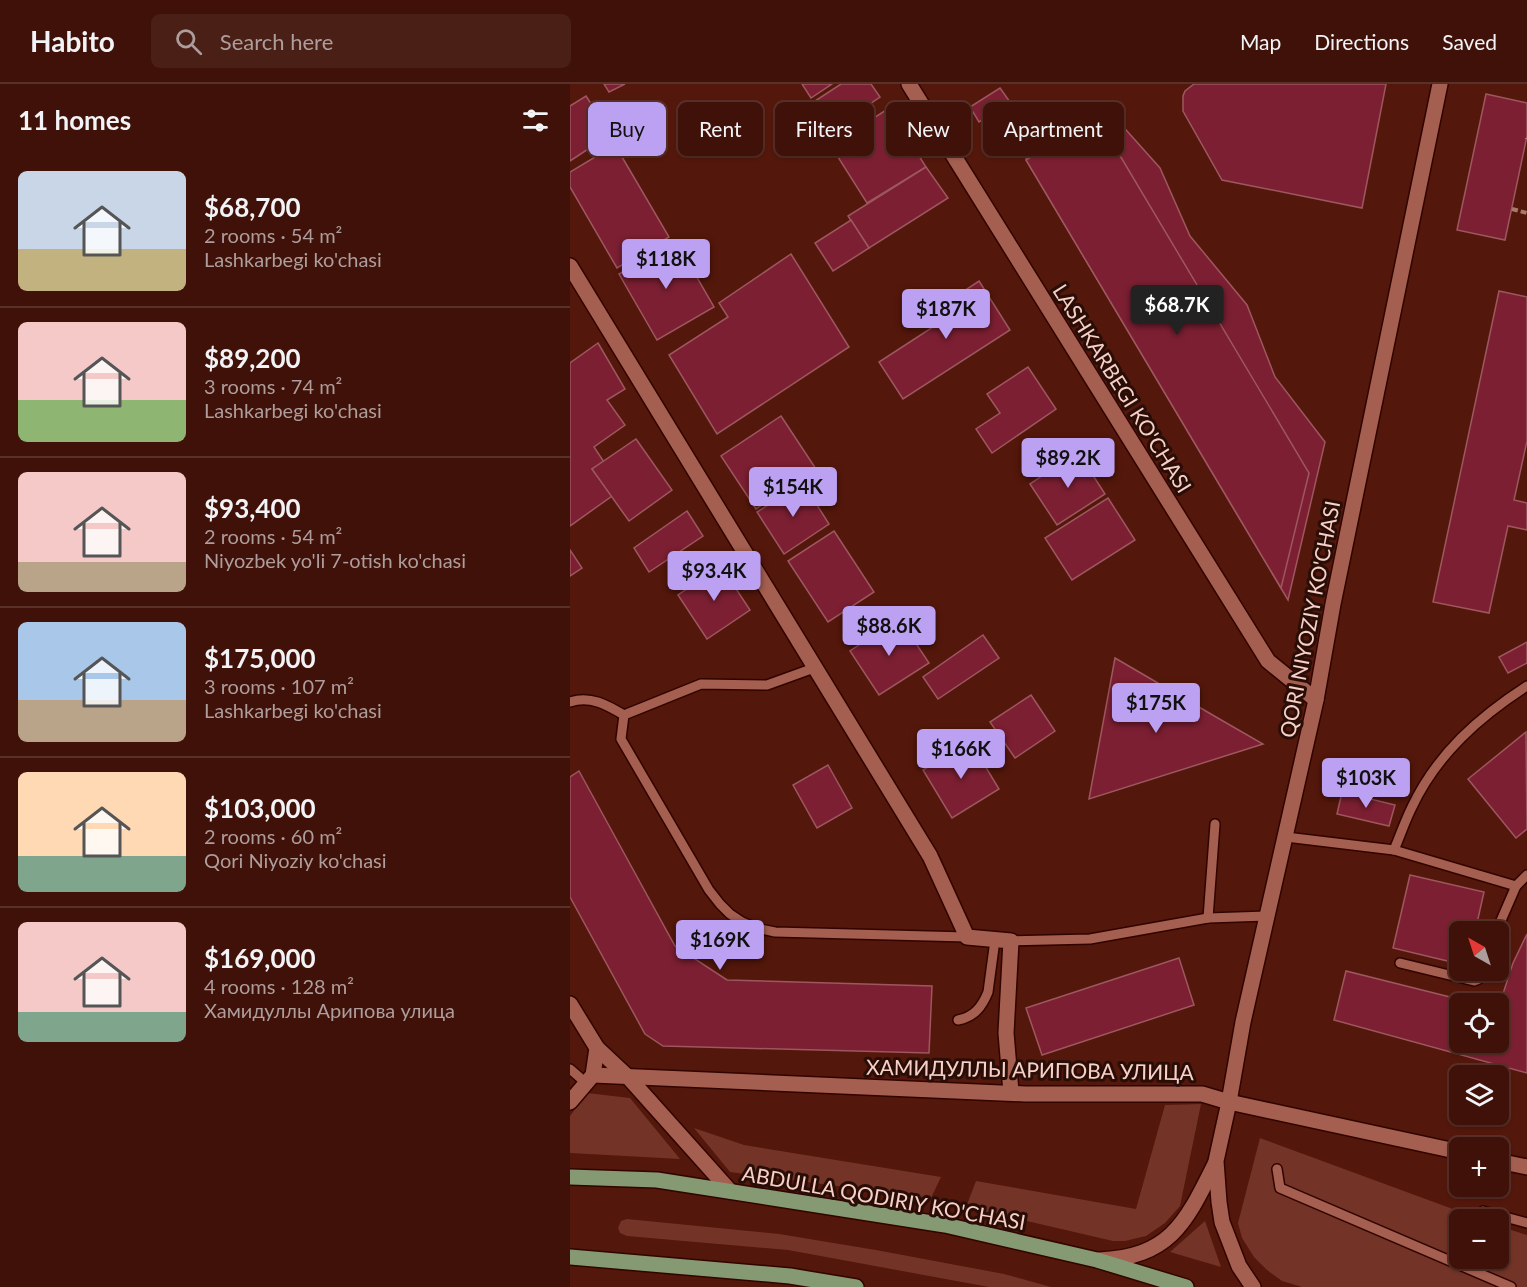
<!DOCTYPE html>
<meta charset="utf-8">
<style>
body{margin:0;font-family:Lato,sans-serif;background:#4a1f16;color:#f1f3f6;height:100vh;display:flex;flex-direction:column;font-size:22px;white-space:nowrap}
*{box-sizing:border-box;margin:0}
p{font-size:20px;color:#ad9d9c}
.icon{flex:none;width:33px;height:33px;fill:none;stroke:currentColor;stroke-width:2;stroke-linecap:round;stroke-linejoin:round}
.map{position:relative;flex:1;overflow:hidden}
.side{display:flex;flex-direction:column;background:#3f1108;width:570px}
.side>*{flex:none}
.guide{position:absolute;left:18px;top:18px;width:570px;height:54px;display:flex;gap:12px}
.needle{width:39px;rotate:321deg}
.controls{position:absolute;left:879px;top:837px;display:grid;gap:12px}
.controls a{display:grid;place-items:center;width:60px;height:60px;border-radius:9px;background:#3f1108;box-shadow:0 2px 4px #0004,0 0 0 2px #583129;font-size:30px}
.price{position:absolute;translate:-50% -51px;padding:0 14px;border-radius:6px;background:#bca0f2;color:#111;font-size:20px;line-height:39px;filter:drop-shadow(0 2px 3px #0008)}
.price::after{content:'';position:absolute;left:50%;top:36px;width:18px;height:14px;margin-left:-9px;background:inherit;clip-path:polygon(0 0,100% 0,50% 100%)}
.price.on{background:#222;color:#fff}
ul{padding:0;list-style:none}
li{display:flex;align-items:center;gap:18px;height:150px;padding:0 18px}
li+li{border-top:2px solid #583129}
li span{display:grid;place-items:center;flex:none;width:168px;height:120px;border-radius:9px;color:#555}
li>.icon{margin-inline-start:auto}
span .icon{width:72px;height:72px;fill:#fffc;stroke-width:1}
li b{font-size:26px}
h2{display:flex;justify-content:space-between;align-items:center;height:72px;padding:0 18px;font-size:26px}
.chip{padding:0 21px;border-radius:9px;background:#3f1108;box-shadow:0 2px 4px #0004,0 0 0 2px #583129;font-size:21px;line-height:54px}
.chip.on{background:#bca0f2;color:#111}
header{display:flex;align-items:center;gap:36px;box-sizing:border-box;height:84px;padding:0 30px;background:#3f1108;border-bottom:2px solid #583129}
header strong{font-size:28px}
nav{display:flex;gap:33px;margin-inline-start:auto;font-size:21px}
.search{width:420px;height:54px;background:#4a1f16;display:flex;align-items:center;gap:15px;box-sizing:border-box;padding:0 21px;border-radius:9px;color:#ad9d9c;font-size:22px}
main{display:flex;flex:1;min-height:0}
.map>svg:first-child{display:block}
.green{fill:#733326}
.building{fill:#7c1f32;stroke:#9d575f;stroke-width:1.5}
.lines{fill:none;stroke-linecap:round;stroke-linejoin:round}
.lane-casing{stroke:#310400;stroke-width:12}
.street-casing{stroke:#310400;stroke-width:18}
.secondary-casing{stroke:#310400;stroke-width:18}
.primary-casing{stroke:#310400;stroke-width:18}
.path{stroke:#ab796f;stroke-width:4;stroke-dasharray:6 3;stroke-linecap:butt}
.lane{stroke:#a45f50;stroke-width:9}
.street{stroke:#a45f50;stroke-width:15}
.secondary{stroke:#a45f50;stroke-width:15}
.primary{stroke:#859973;stroke-width:15}
.labels{text-anchor:middle;dominant-baseline:central;stroke-width:6;stroke-linejoin:round;paint-order:stroke}
.street-label{font-size:21px;fill:#f8d0c7;stroke:#290e08}
</style>
<header>
<strong>Habito</strong>
<div class="search"><svg class="icon" aria-label="search" viewBox="0 0 24 24"><circle cx="10" cy="10" r="6"/><path d="M15 15l6 6"/></svg>Search here</div>
<nav><a>Map</a><a>Directions</a><a>Saved</a></nav>
</header>
<main>
<section class="side">
<h2>11 homes<svg class="icon" aria-label="filters" viewBox="0 0 24 24"><path d="M4 7h16M4 17h16"/><circle cx="9" cy="7" r="2"/><circle cx="15" cy="17" r="2"/></svg></h2>
<ul>
<li><span style="background:linear-gradient(#c9d6e8 65%,#c2b280 0)"><svg class="icon" aria-label="home" viewBox="0 0 24 24"><path d="M3 11l9-7 9 7M6 9v11h12V9"/></svg></span><div><b>$68,700</b><p>2 rooms · 54 m²</p><p>Lashkarbegi ko'chasi</p></div></li>
<li><span style="background:linear-gradient(#f6c9c9 65%,#8fb573 0)"><svg class="icon" aria-label="home" viewBox="0 0 24 24"><path d="M3 11l9-7 9 7M6 9v11h12V9"/></svg></span><div><b>$89,200</b><p>3 rooms · 74 m²</p><p>Lashkarbegi ko'chasi</p></div></li>
<li><span style="background:linear-gradient(#f6c9c9 75%,#b9a48a 0)"><svg class="icon" aria-label="home" viewBox="0 0 24 24"><path d="M3 11l9-7 9 7M6 9v11h12V9"/></svg></span><div><b>$93,400</b><p>2 rooms · 54 m²</p><p>Niyozbek yo'li 7-otish ko'chasi</p></div></li>
<li><span style="background:linear-gradient(#a9c7e8 65%,#b9a48a 0)"><svg class="icon" aria-label="home" viewBox="0 0 24 24"><path d="M3 11l9-7 9 7M6 9v11h12V9"/></svg></span><div><b>$175,000</b><p>3 rooms · 107 m²</p><p>Lashkarbegi ko'chasi</p></div></li>
<li><span style="background:linear-gradient(#ffd9b3 70%,#7fa58c 0)"><svg class="icon" aria-label="home" viewBox="0 0 24 24"><path d="M3 11l9-7 9 7M6 9v11h12V9"/></svg></span><div><b>$103,000</b><p>2 rooms · 60 m²</p><p>Qori Niyoziy ko'chasi</p></div></li>
<li><span style="background:linear-gradient(#f6c9c9 75%,#7fa58c 0)"><svg class="icon" aria-label="home" viewBox="0 0 24 24"><path d="M3 11l9-7 9 7M6 9v11h12V9"/></svg></span><div><b>$169,000</b><p>4 rooms · 128 m²</p><p>Хамидуллы Арипова улица</p></div></li>
</ul>
</section>
<div class="map">
<svg width="957" height="1203" viewBox="0 0 957 1203">
<rect width="100%" height="100%" fill="#54170b"/>
<g class="green">
<polygon points="17,1009 60,1014 110,1075 0,1069 0,1032"/>
<polygon points="631,1020 610,1122 595,1139 576,1152 555,1157 543,1157 396,1123 406,1097 566,1125 595,1021"/>
<polygon points="124,1044 174,1061 371,1093 361,1114 160,1088"/>
<polygon points="690,1054 910,1135 890,1136 890,1174 928,1174 929,1142 957,1151 957,1203 732,1203 712,1197 697,1186 684,1173 672,1154 668,1139"/>
<polygon points="57,1135 209,1150 306,1166 434,1190 481,1203 419,1203 218,1166 57,1152 50,1149 48,1144 51,1137"/>
<polygon points="635,1137 651,1183 600,1168"/>
</g>
<g class="building">
<polygon points="34,0 55,0 39,8"/>
<polygon points="232,0 262,0 241,14"/>
<polygon points="271,0 301,0 310,13 263,45 245,17"/>
<polygon points="624,0 816,0 792,124 652,96 613,27 613,12 615,7"/>
<polygon points="430,4 440,18 409,38 400,23"/>
<polygon points="916,10 957,19 957,52 935,156 887,146"/>
<polygon points="16,12 41,50 0,77 0,22"/>
<polygon points="532,19 590,84 620,152 677,221 705,293 755,358 718,516 456,76 461,55 505,33 509,26"/>
<polygon points="319,24 356,83 297,119 261,62"/>
<polygon points="527,33 739,389 711,504 456,76"/>
<polygon points="45,61 99,153 47,184 0,103 0,88"/>
<polygon points="356,83 378,114 299,164 278,132"/>
<polygon points="281,136 299,164 263,187 245,159"/>
<polygon points="106,157 144,223 87,256 49,190"/>
<polygon points="221,170 279,263 147,350 99,271 158,233 149,219"/>
<polygon points="409,197 440,246 333,315 309,278 363,243 356,232"/>
<polygon points="929,207 957,213 957,357 944,416 957,419 957,446 938,442 919,529 863,518"/>
<polygon points="28,259 55,305 37,316 55,341 24,363 34,378 22,385 42,412 0,442 0,279"/>
<polygon points="458,283 486,325 422,369 406,345 430,329 417,310"/>
<polygon points="211,332 246,385 186,425 151,372"/>
<polygon points="66,355 102,406 59,437 22,385"/>
<polygon points="508,368 535,410 487,441 460,400"/>
<polygon points="233,399 259,440 214,470 187,428"/>
<polygon points="538,414 565,456 502,496 475,454"/>
<polygon points="117,427 133,452 79,488 64,464"/>
<polygon points="264,447 304,508 258,538 218,477"/>
<polygon points="0,466 12,484 0,492"/>
<polygon points="151,482 180,526 137,555 108,511"/>
<polygon points="329,534 359,579 309,611 280,567"/>
<polygon points="413,551 429,574 368,615 353,593"/>
<polygon points="957,558 957,579 938,589 929,573"/>
<polygon points="545,574 646,633 693,660 519,715"/>
<polygon points="461,611 485,647 445,674 420,638"/>
<polygon points="956,648 957,745 946,754 898,695"/>
<polygon points="400,657 429,705 382,734 353,686"/>
<polygon points="258,681 282,724 247,744 223,701"/>
<polygon points="9,687 105,862 157,896 362,902 359,969 93,962 75,950 0,813 0,693"/>
<polygon points="772,708 825,721 819,742 767,730"/>
<polygon points="840,791 914,808 905,848 890,848 890,880 823,864"/>
<polygon points="957,850 957,989 764,936 776,887 908,920 890,920 890,958 928,958 928,925 943,879"/>
<polygon points="609,874 624,921 472,971 456,924"/>
</g>
<g class="lines">
<defs>
<g id="lane">
<polyline points="244,584 197,601 131,600 54,631 51,655 139,806 150,820 160,830 172,838 186,844 205,848 397,853"/>
<path d="M 0,618 C 20,611 37,621 54,631"/>
<polyline points="716,753 824,766 946,802"/>
<path d="M 824,766 C 830,752 835,737 842,723 C 867,670 909,633 957,602"/>
<polyline points="638,834 645,740"/>
<polyline points="926,848 946,802 957,791"/>
<polyline points="441,857 520,855 638,834 697,832"/>
<polyline points="830,879 904,897 909,895 915,886"/>
<path d="M 388,936 C 404,933 412,923 418,908 L 425,856"/>
<polyline points="0,985 16,999"/>
<polyline points="707,1085 710,1104 941,1203"/>
<polyline points="913,1127 957,1139"/>
</g>
<g id="street">
<polyline points="0,182 360,772 397,853 441,857 436,949 441,1008"/>
<polyline points="0,920 27,964 59,994 160,1107"/>
<polyline points="23,991 455,1010 632,1010 659,1018 890,1068"/>
<polyline points="0,1018 23,991 27,964"/>
<polyline points="928,1077 957,1083"/>
</g>
<g id="secondary">
<polyline points="339,0 698,577 746,616"/>
<path d="M 529,1176 C 601,1173 616,1138 645,1080"/>
<polyline points="683,1203 669,1182 652,1138 649,1118 646,1077 659,1018 673,938 746,616 763,520 870,0"/>
</g>
<g id="primary">
<polyline points="0,1093 87,1096 375,1141 527,1176 616,1203"/>
<polyline points="0,1173 220,1192 286,1203"/>
</g>
</defs>
<use href="#lane" class="lane-casing"/>
<use href="#street" class="street-casing"/>
<use href="#secondary" class="secondary-casing"/>
<use href="#primary" class="primary-casing"/>
<g class="path">
<polyline points="957,54 957,55"/>
<polyline points="942,125 957,129"/>
</g>
<use href="#lane" class="lane"/>
<use href="#street" class="street"/>
<use href="#secondary" class="secondary"/>
<use href="#primary" class="primary"/>
</g>
<g class="labels">
<g class="street-label">
<text transform="translate(553 304) rotate(58)">LASHKARBEGI KO'CHASI</text>
<text transform="translate(739 535) rotate(-79)">QORI NIYOZIY KO'CHASI</text>
<text transform="translate(460 985) rotate(1)">ХАМИДУЛЛЫ АРИПОВА УЛИЦА</text>
<text transform="translate(314 1113) rotate(10)">ABDULLA QODIRIY KO'CHASI</text>
</g>
</g>
</svg>
<div class="controls">
<a><svg class="needle" viewBox="-14 -14 28 28"><path d="M0-13l5 13h-10z" fill="#e53935"/><path d="M0 13l5-13h-10z" fill="#ad9d9c"/></svg></a>
<a><svg class="icon" aria-label="locate" viewBox="0 0 24 24"><circle cx="12" cy="12" r="6"/><path d="M12 2v4M12 18v4M2 12h4M18 12h4"/></svg></a>
<a><svg class="icon" aria-label="layers" viewBox="0 0 24 24"><path d="M12 4l9 5-9 5-9-5zM3 14l9 5 9-5"/></svg></a>
<a>+</a>
<a>−</a>
</div>
<b class="price" style="left:96px;top:206px">$118K</b>
<b class="price on" style="left:607px;top:252px">$68.7K</b>
<b class="price" style="left:376px;top:256px">$187K</b>
<b class="price" style="left:498px;top:405px">$89.2K</b>
<b class="price" style="left:223px;top:434px">$154K</b>
<b class="price" style="left:144px;top:518px">$93.4K</b>
<b class="price" style="left:319px;top:573px">$88.6K</b>
<b class="price" style="left:586px;top:650px">$175K</b>
<b class="price" style="left:391px;top:696px">$166K</b>
<b class="price" style="left:796px;top:725px">$103K</b>
<b class="price" style="left:150px;top:887px">$169K</b>
<div class="guide">
<a class="chip on">Buy</a>
<a class="chip">Rent</a>
<a class="chip">Filters</a>
<a class="chip">New</a>
<a class="chip">Apartment</a>
</div>
</div>
</main>
